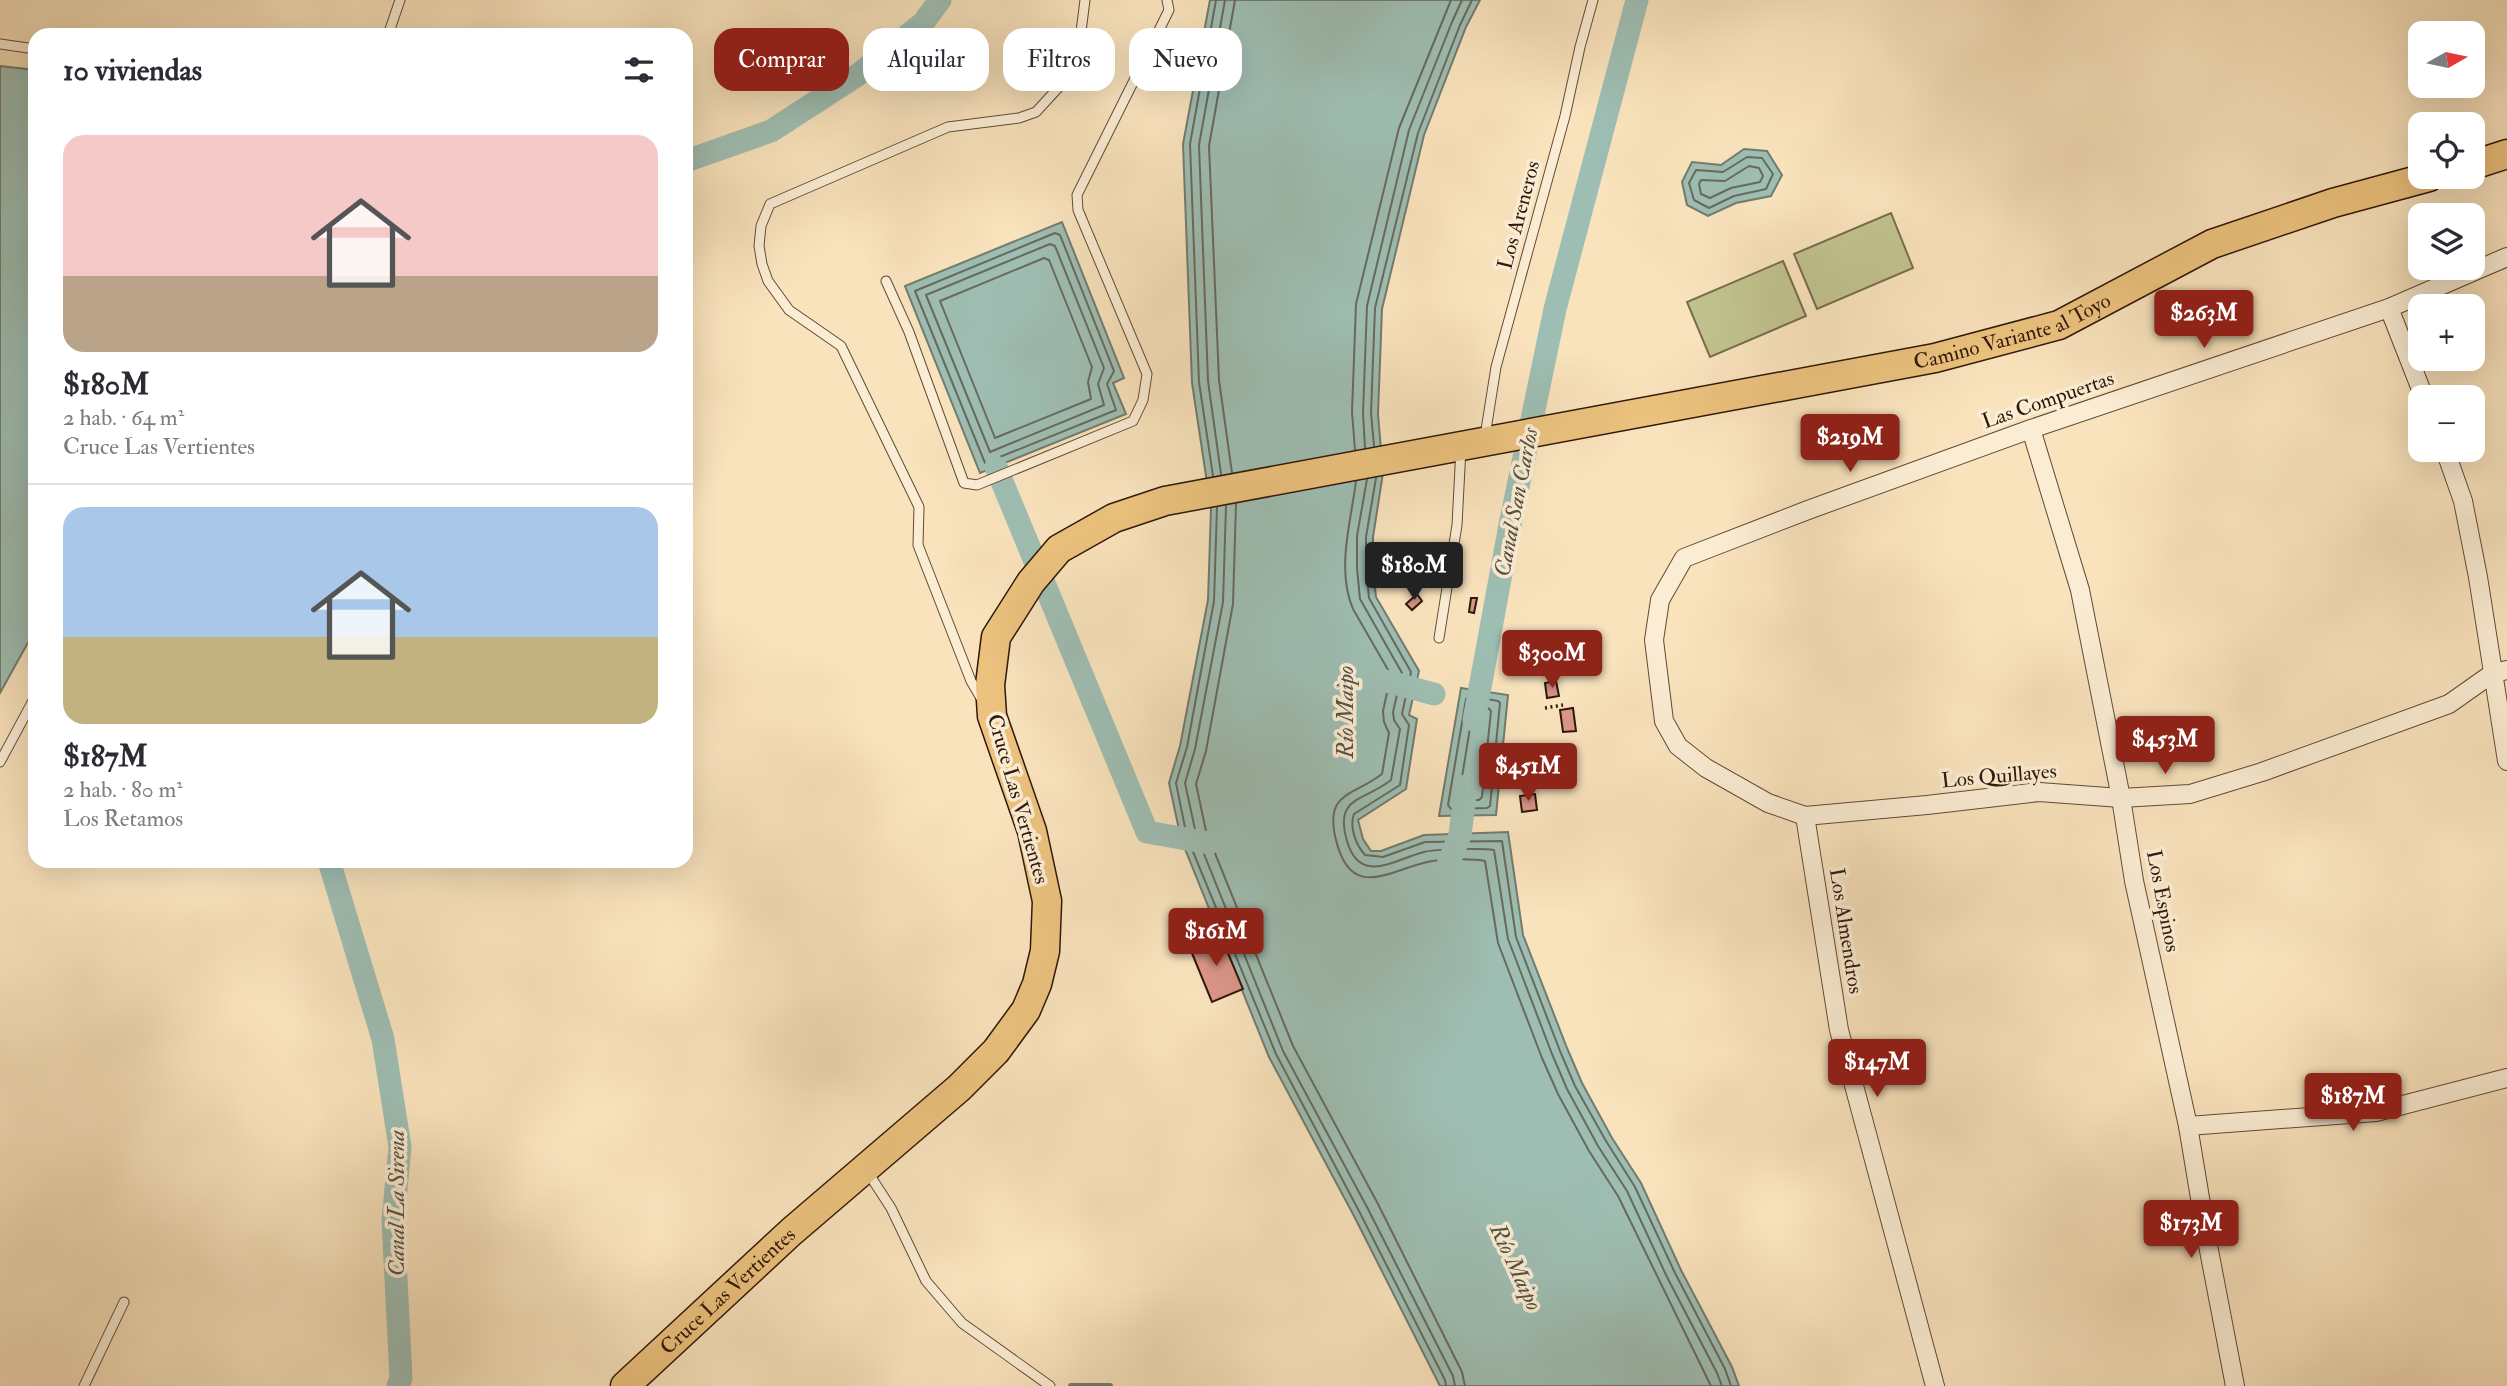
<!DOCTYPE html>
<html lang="es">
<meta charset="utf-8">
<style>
body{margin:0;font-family:"IM FELL Double Pica",serif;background:#f2f2f3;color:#2b2b33;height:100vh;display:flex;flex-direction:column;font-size:26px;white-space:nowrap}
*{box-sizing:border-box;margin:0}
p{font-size:23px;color:#7c7c81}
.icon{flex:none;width:38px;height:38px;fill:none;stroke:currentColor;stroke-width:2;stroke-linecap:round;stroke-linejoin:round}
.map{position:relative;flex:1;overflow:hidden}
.side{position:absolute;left:28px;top:28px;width:665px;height:840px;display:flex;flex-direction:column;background:#fff;border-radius:21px;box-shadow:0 7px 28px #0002}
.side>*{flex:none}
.banner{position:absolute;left:714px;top:28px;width:665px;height:63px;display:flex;gap:14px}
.needle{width:46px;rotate:81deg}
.tools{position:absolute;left:2408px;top:21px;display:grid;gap:14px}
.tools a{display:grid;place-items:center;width:77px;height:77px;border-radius:14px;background:#fff;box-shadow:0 7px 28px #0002;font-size:35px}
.price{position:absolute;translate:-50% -60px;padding:0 16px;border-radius:7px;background:#8f2418;color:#fff;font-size:23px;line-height:46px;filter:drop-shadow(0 2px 4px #0008)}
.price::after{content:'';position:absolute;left:50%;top:42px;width:21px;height:16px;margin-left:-10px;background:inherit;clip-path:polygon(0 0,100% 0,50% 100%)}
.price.on{background:#222;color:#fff}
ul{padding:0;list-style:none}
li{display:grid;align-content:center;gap:14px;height:371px;padding:0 35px}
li+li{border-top:2px solid #e1e1e2}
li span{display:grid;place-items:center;height:217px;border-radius:21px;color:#555}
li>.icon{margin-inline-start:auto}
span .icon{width:126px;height:126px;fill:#fffc;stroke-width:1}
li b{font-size:30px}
h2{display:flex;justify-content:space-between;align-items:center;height:84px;padding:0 35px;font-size:30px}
.chip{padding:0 24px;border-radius:21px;background:#fff;box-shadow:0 7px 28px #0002;font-size:24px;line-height:63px}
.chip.on{background:#8f2418;color:#fff}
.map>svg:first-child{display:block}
.green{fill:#c1c38f;stroke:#786d4c;stroke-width:2}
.water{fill:#9ebeb3;stroke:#727b6f;stroke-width:2}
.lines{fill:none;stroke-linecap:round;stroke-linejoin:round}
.shore{stroke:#676a5e;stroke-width:2}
.stream{stroke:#727b6f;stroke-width:6}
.canal{stroke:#9ebeb3;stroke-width:23}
.building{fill:#db9689;stroke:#30170a;stroke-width:2}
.service-casing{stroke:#624a37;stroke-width:11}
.minor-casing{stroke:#624a37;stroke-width:20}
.primary-casing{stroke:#30170a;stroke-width:31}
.path{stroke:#30170a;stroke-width:3.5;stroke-dasharray:2 3.5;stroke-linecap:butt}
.service{stroke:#fbedd4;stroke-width:9}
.minor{stroke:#fbedd4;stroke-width:18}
.primary{stroke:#ecc27e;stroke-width:28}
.labels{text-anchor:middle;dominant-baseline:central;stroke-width:7;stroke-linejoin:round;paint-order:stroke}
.street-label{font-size:21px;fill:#30170a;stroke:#fbedd4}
.water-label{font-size:23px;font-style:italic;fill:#565145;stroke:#fbedd4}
</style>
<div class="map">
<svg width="2507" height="1386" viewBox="0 0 2507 1386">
<rect width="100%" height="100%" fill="#f9e3bd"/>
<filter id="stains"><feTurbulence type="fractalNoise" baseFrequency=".00286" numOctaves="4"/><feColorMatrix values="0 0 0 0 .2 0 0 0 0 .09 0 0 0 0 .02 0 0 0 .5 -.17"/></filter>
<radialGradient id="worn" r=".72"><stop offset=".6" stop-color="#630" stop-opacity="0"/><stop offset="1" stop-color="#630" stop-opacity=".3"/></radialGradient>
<g class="green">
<polygon points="1891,213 1913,268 1817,309 1794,254"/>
<polygon points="1783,261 1806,316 1710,357 1687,302"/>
</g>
<g class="water">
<polygon points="1210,0 1480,0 1466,27 1424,135 1382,309 1378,414 1383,473 1373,537 1373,568 1376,597 1419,671 1409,715 1417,719 1406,789 1358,820 1363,839 1371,851 1381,851 1424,835 1508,832 1523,935 1567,1048 1582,1083 1612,1138 1641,1183 1681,1270 1732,1367 1739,1386 1440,1386 1354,1216 1269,1057 1181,839 1169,783 1180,746 1208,600 1211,509 1192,383 1183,144"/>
<polygon points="0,66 35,70 35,630 0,693"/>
<polygon points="1744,149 1767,151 1782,175 1771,196 1736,203 1708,216 1687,205 1682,182 1692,162 1721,165"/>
<polygon points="1062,222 1124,378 1113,383 1126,414 980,473 905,286"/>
<polygon points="1461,688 1508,695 1496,815 1439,816"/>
</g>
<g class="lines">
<g class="shore">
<polygon points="1747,157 1762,158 1773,174 1766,189 1734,196 1709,208 1694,200 1689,183 1696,170 1723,172"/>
<polygon points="1749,166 1759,168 1763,176 1760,182 1731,188 1710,198 1701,194 1699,184 1701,180 1725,181"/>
<polygon points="1055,233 1060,235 1114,371 1107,384 1116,410 985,463 915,291"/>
<polygon points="1050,244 1055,246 1104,368 1098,384 1104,405 990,452 926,295"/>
<polygon points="1044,258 1049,260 1092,367 1088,382 1091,399 995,438 940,301"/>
<polyline points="1374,446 1371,413 1375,308 1418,133 1460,25 1472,0"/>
<polyline points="1365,448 1363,413 1367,306 1409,130 1452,22 1462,0"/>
<polyline points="1355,450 1352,412 1356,304 1399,128 1451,0"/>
<polyline points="1232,473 1219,380 1209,146 1235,0"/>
<polyline points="1221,474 1208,381 1199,145 1225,0"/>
<polyline points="1213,476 1199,382 1190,144 1216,0"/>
<path d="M 1376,478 L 1366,537 L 1366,568 L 1369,598 L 1411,672 L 1402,714 L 1409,725 L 1400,785 L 1354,814 C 1349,827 1356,845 1365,855 L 1383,857 L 1425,842 L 1502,841 L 1516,937 L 1560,1051 L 1575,1086 L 1606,1141 L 1635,1187 L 1675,1273 L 1725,1369 L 1731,1386"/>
<path d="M 1367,479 L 1357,536 L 1357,568 L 1360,599 L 1402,673 L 1393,712 L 1394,720 L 1400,729 L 1391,780 C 1363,802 1334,796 1347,841 C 1360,886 1395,859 1424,852 C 1435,849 1484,848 1494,850 L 1508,939 L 1552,1054 L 1567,1089 L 1598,1146 L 1627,1191 L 1667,1277 L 1717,1373 L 1722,1386"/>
<path d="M 1356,481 C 1351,522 1336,569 1353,609 L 1391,675 L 1383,711 L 1384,722 L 1389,733 L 1382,774 C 1352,797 1324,792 1336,840 C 1351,901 1388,871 1427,862 C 1439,859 1474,858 1485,861 L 1498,943 L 1542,1058 L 1558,1094 L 1589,1151 L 1618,1196 L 1711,1386"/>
<polyline points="1236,504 1233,604 1206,751 1196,784 1206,831 1293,1046 1378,1204 1462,1372 1465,1386"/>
<polyline points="1226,506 1223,602 1195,749 1185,783 1196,834 1283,1051 1368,1209 1453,1376 1455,1386"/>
<polyline points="1217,507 1214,601 1187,747 1176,783 1187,837 1276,1054 1360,1213 1445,1380 1446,1386"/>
<polygon points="1470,696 1498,701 1500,703 1490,806 1487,808 1451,809 1448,805 1466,699"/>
<polygon points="1477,706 1488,708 1491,711 1482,797 1479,800 1461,800 1459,796 1473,709"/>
</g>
<polyline class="stream" points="1071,1386 1110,1386"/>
<g class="canal">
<polyline points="686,161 771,131 859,74 923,23 940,0"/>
<polyline points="996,467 1147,832 1209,843"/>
<polyline points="1386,681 1434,694"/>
<polyline points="1474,720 1510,525 1555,309 1637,0"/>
<polyline points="329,861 383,1039 400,1147 393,1220 401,1378 398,1386"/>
<polyline points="1448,864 1460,835 1466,786"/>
</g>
</g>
<g class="building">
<polygon points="1417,594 1422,601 1412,610 1406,604"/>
<polygon points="1471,598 1477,598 1474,613 1469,612"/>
<polygon points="1556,681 1559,696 1547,698 1545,683"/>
<polygon points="1573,708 1576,731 1563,732 1560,710"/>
<polygon points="1535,794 1537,810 1522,812 1520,796"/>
<polygon points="1220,934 1243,989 1212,1002 1189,946"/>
</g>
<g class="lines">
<defs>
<g id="service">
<polyline points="388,35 400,0"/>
<polyline points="0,44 35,49"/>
<polyline points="886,281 909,332 964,483 977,485 1133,421 1143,400 1147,374 1078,210 1077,195 1169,10 1167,0"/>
<polyline points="1485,436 1496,367 1565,116 1580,47 1593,0"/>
<polyline points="1439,638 1457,525 1461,448"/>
<polyline points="982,700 971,681 918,545 919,507 841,346 789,310 768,281 762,264 759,246 761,226 770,204 948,127 1019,118 1036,112 1069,76 1077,63 1085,0"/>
<polyline points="0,762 35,697"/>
<polyline points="867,1171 891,1208 926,1281 962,1323 1050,1386"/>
<polyline points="84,1386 124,1302"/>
</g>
<g id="minor">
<polyline points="2507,257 2389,308 2031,429 1808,510 1684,558 1660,600 1654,640 1664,721 1678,746 1706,768 1768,803 1805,816 1927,805 2039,792 2121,798 2190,794 2262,772 2449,704 2493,673 2507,670"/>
<polyline points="2389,308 2424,397"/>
<polyline points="2031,429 2080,590 2121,798 2134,881 2188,1126 2207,1240 2235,1386"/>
<polyline points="2445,450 2463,501 2478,577 2507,761"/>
<polyline points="1805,816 1839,1030 1935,1386"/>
<polyline points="2188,1126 2376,1112 2507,1078"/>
</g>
<g id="primary">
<polyline points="2473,165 2507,154"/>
<path id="s1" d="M 625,1386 L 791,1232 L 959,1088 L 996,1051 L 1026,1010 L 1037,984 L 1045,951 L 1047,901 L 1032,831 L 992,716 L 990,685 L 996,637 L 1031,582 L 1059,549 L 1114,518 L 1165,501 L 1935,358 L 2059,325 L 2212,244 L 2333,203 L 2429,177"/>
</g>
</defs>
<use href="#service" class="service-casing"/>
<use href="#minor" class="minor-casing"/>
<use href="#primary" class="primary-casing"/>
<polyline class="path" points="1545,708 1563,705"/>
<use href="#service" class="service"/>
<use href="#minor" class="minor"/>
<use href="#primary" class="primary"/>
</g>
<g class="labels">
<g class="street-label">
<text transform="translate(1519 215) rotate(-75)">Los Areneros</text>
<text stroke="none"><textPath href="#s1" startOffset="2026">Camino Variante al Toyo</textPath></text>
<text transform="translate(2048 400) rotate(-19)">Las Compuertas</text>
<text transform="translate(1999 776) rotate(-5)">Los Quillayes</text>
<text transform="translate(1018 799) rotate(74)">Cruce Las Vertientes</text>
<text transform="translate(2163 901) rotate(79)">Los Espinos</text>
<text transform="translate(1846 931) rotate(81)">Los Almendros</text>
<text stroke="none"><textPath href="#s1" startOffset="140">Cruce Las Vertientes</textPath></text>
</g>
<g class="water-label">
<text transform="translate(1516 502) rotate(-79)">Canal San Carlos</text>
<text transform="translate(1345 712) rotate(-90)">Río Maipo</text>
<text transform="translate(396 1203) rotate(-90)">Canal La Sirena</text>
<text transform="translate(1516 1267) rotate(65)">Río Maipo</text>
</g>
</g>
<rect width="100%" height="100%" filter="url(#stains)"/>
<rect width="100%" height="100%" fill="url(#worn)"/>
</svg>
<div class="tools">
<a><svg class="needle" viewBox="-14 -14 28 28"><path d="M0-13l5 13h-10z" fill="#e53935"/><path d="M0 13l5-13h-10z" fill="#7c7c81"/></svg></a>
<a><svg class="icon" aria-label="locate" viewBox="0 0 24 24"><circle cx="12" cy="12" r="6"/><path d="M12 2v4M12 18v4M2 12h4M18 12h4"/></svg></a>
<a><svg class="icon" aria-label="layers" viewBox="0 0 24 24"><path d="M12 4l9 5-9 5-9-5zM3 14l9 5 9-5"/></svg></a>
<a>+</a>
<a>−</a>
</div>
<b class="price" style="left:2204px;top:350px">$263M</b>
<b class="price" style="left:1850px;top:474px">$219M</b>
<b class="price on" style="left:1414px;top:602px">$180M</b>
<b class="price" style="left:1552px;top:690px">$300M</b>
<b class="price" style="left:2165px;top:776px">$453M</b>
<b class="price" style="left:1528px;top:803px">$451M</b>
<b class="price" style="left:1216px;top:968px">$161M</b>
<b class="price" style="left:1877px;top:1099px">$147M</b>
<b class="price" style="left:2353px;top:1133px">$187M</b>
<b class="price" style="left:2191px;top:1260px">$173M</b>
<div class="banner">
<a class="chip on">Comprar</a>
<a class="chip">Alquilar</a>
<a class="chip">Filtros</a>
<a class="chip">Nuevo</a>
</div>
<section class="side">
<h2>10 viviendas<svg class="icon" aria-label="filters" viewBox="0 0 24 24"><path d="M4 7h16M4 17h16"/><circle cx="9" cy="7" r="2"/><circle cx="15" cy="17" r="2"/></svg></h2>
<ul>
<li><span style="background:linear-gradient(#f6c9c9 65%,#b9a48a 0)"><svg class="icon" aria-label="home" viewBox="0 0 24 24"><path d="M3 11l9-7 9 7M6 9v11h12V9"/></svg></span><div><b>$180M</b><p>2 hab. · 64 m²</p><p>Cruce Las Vertientes</p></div></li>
<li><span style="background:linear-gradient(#a9c7e8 60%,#c2b280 0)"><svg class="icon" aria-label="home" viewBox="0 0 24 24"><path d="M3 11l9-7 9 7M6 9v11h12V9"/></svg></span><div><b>$187M</b><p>2 hab. · 80 m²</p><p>Los Retamos</p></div></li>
</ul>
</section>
</div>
